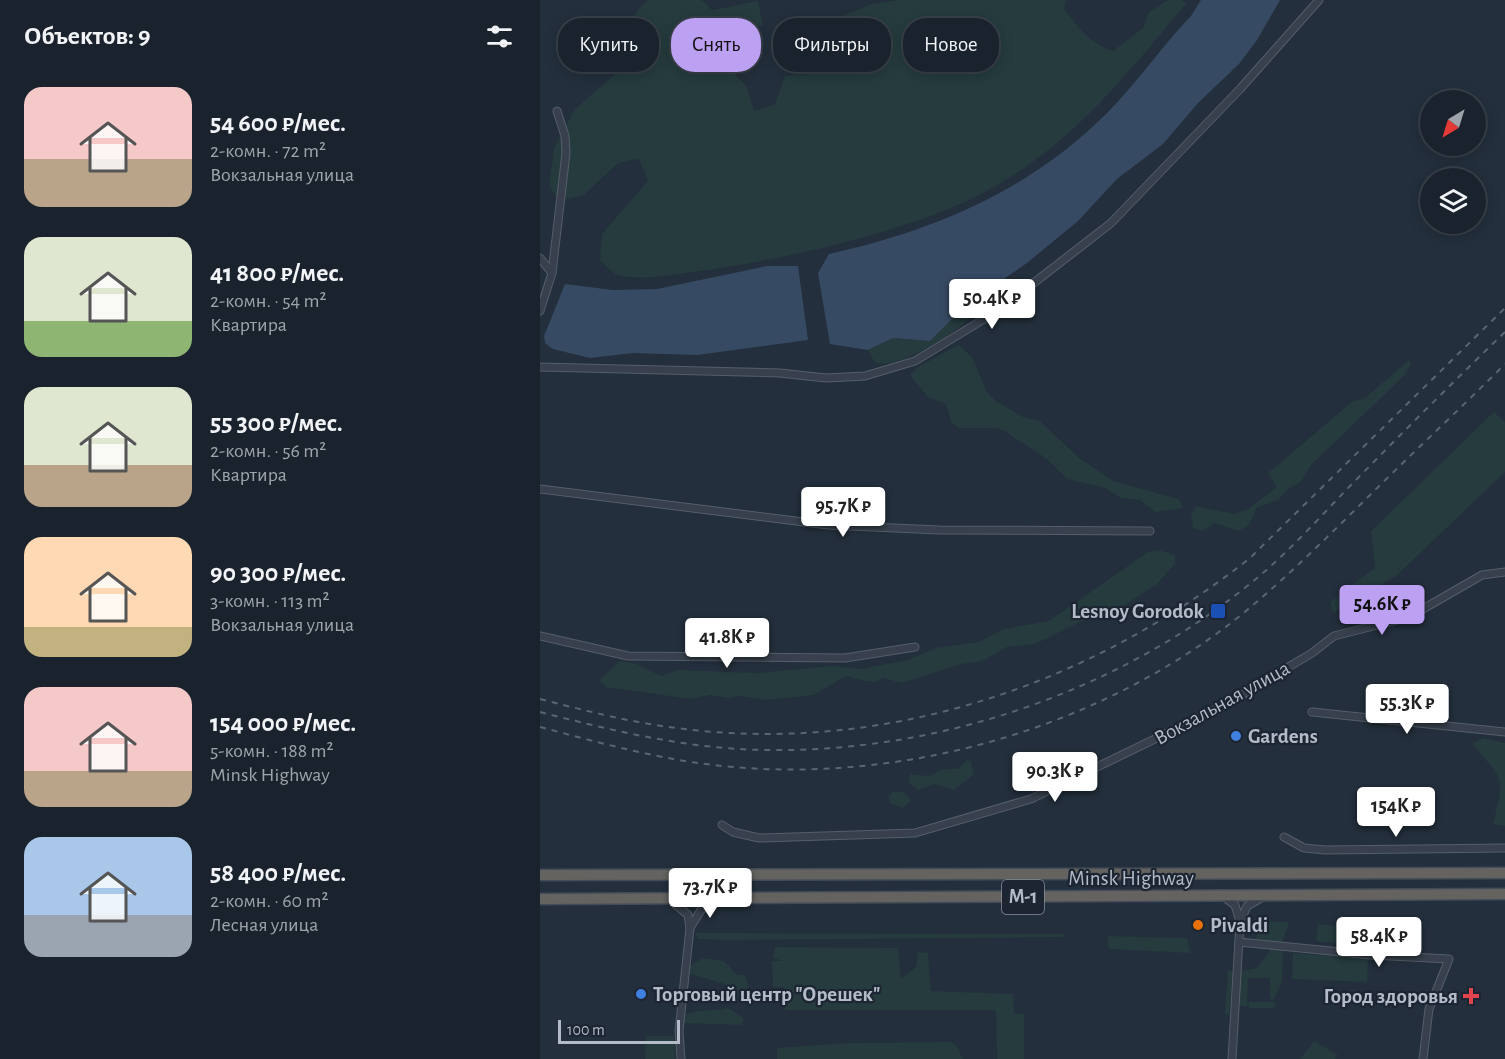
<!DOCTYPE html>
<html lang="ru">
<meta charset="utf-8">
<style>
body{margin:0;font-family:"Alegreya Sans",sans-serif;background:#272f39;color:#f1f3f6;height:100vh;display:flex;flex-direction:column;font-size:22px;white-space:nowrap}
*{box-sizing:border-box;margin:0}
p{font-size:20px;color:#9fa4aa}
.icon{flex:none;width:33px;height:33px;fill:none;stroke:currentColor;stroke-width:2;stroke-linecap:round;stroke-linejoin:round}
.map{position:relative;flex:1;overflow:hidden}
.details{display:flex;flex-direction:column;background:#1a232d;width:540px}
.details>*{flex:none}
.banner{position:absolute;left:18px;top:18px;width:570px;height:54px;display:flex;gap:12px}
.needle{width:39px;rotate:218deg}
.buttons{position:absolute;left:880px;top:90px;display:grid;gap:12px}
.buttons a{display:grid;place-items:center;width:66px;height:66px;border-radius:50%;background:#1a232d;box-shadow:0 3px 15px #0003,0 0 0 2px #384049;font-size:30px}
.scale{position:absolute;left:18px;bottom:15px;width:122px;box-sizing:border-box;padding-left:6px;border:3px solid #b3bbc8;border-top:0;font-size:16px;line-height:21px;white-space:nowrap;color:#b3bbc8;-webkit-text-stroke:4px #1c2531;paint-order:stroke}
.price{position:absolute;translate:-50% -51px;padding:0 14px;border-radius:6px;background:#fff;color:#222;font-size:20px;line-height:39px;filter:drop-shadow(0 2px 3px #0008)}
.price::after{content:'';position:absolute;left:50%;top:36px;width:18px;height:14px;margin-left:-9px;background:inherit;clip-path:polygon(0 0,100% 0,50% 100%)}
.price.on{background:#bca0f2;color:#111}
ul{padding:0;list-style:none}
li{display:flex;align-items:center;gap:18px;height:150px;padding:0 24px}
li span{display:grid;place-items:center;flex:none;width:168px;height:120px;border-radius:18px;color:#555}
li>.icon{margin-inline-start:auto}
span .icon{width:72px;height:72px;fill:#fffc;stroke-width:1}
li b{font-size:26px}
h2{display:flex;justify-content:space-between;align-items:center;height:72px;padding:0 24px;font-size:26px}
.chip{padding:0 21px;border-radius:24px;background:#1a232d;box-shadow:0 3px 15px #0003,0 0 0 2px #384049;font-size:21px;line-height:54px}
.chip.on{background:#bca0f2;color:#111}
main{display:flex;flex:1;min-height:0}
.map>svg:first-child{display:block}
.green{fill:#253b3d}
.water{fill:#374a63}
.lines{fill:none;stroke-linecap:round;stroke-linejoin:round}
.minor-casing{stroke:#555e6a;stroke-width:9}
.trunk-casing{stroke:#424b57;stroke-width:13}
.minor{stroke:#37404c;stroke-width:7}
.trunk{stroke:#646360;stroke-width:10}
.rail{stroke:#596573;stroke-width:2;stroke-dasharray:6 6;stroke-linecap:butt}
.transit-dot{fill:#1a4fb4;stroke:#1c2531;stroke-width:2}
.shop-dot{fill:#3f7fe0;stroke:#1c2531;stroke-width:2}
.food-dot{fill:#e8710a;stroke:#1c2531;stroke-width:2}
.health-dot{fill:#e0444e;stroke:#1c2531;stroke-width:2}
.labels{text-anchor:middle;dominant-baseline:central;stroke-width:4.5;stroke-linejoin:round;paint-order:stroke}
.shield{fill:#1c2531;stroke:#868e9b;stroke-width:1.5}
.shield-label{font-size:20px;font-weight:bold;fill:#b3bbc8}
.poi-label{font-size:21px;font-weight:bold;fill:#b3bbc8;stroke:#1c2531;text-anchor:start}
.street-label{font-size:21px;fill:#b3bbc8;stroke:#1c2531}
</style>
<main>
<section class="details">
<h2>Объектов: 9<svg class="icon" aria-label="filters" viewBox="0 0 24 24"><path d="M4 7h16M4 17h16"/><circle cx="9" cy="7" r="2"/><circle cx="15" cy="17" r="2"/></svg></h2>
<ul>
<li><span style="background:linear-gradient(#f6c9c9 60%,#b9a48a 0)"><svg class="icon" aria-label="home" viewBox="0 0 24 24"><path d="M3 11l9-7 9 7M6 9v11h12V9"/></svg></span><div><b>54 600 ₽/мес.</b><p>2-комн. · 72 m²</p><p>Вокзальная улица</p></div></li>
<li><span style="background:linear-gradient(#dfe7d0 70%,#8fb573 0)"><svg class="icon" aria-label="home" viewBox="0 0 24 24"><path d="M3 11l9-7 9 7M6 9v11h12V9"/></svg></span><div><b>41 800 ₽/мес.</b><p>2-комн. · 54 m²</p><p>Квартира</p></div></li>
<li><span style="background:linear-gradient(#dfe7d0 65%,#b9a48a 0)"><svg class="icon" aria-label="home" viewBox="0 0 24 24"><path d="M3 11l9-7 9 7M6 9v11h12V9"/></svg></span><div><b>55 300 ₽/мес.</b><p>2-комн. · 56 m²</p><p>Квартира</p></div></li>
<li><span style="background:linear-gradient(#ffd9b3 75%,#c2b280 0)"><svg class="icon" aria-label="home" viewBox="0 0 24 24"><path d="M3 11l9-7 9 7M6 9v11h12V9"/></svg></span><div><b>90 300 ₽/мес.</b><p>3-комн. · 113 m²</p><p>Вокзальная улица</p></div></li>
<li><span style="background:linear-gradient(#f6c9c9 70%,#b9a48a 0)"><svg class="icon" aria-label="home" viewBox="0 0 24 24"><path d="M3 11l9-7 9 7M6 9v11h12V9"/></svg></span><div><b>154 000 ₽/мес.</b><p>5-комн. · 188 m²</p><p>Minsk Highway</p></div></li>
<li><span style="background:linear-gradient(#a9c7e8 65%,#9aa5b1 0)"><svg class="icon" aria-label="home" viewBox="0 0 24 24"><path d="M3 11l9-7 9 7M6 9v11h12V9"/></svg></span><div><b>58 400 ₽/мес.</b><p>2-комн. · 60 m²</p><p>Лесная улица</p></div></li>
</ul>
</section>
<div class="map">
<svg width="965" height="1059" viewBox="0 0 965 1059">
<rect width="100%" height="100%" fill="#232f3c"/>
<g class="green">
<path d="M 108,0 L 162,0 L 172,10 L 218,1 L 223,25 L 161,38 L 207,87 L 214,111 L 235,104 L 245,76 L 284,73 L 298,67 L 304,15 L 332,4 L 358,0 L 526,0 L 524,9 C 538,27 551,44 573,51 L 603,28 L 609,12 L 628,0 L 642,0 L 646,4 C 595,64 548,125 481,170 C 456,187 428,202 401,212 C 322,242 237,260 154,272 C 133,275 99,281 78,275 C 72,273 65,265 60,260 L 62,234 L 108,181 L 99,159 L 78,163 L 44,195 L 19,201 L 9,186 L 14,148 L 35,109 L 74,75 L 96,64 C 91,40 84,18 108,0 Z"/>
<path d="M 465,278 C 461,293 452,295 440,303 C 433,309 429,319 422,325 C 405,339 358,369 335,363 L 328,350 L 353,338 L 390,341 L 427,304 Z"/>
<polygon points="419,345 432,357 447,392 456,401 483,417 500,421 539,458 573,481 639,499 643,508 615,512 600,500 581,498 565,488 527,479 507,459 466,432 457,428 418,428 411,422 406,404 388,397 370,376 376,368"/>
<path d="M 869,360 L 871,364 L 865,375 L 771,465 L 761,482 L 748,489 L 738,500 L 716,508 C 713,521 709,526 698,531 L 675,523 L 662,531 L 653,528 L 651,514 L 656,506 L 694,514 L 708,509 L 737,487 L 728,473 L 812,402 L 825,398 Z"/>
<polygon points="954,412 965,422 965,472 857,575 794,613 790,602 835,568 831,531"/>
<polygon points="618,550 635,555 635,564 616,585 585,605 542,621 495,644 467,647 442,661 422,664 362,683 343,678 335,682 325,681 306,676 274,695 227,700 198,696 189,698 170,695 151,699 66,687 59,680 80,661 97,664 121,676 138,670 218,673 292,666 321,669 367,660 396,648 439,642 463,629 509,621 608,552"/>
<path d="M 943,738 L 965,743 L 965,826 L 953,824 C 965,775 964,781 932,744 Z"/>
<polygon points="427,760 431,762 434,774 414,790 394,784 378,790 368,782 370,774 389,776 404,769 418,769"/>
<polygon points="353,792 364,792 370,798 370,802 363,808 349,803 349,796"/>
<polygon points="718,921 749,922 742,944 716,940"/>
<polygon points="778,924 825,929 823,946 776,941"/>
<polygon points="156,933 524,934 523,937 187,940 158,939"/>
<polygon points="567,936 647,938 650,953 569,949"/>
<polygon points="235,947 358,948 361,979 376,967 378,952 388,953 391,991 473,994 474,1013 484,1014 484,1059 457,1059 456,1010 245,1010 244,987 233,987 232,961 243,961 233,958"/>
<polygon points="732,948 743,949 742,981 734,999 730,999 730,978 708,978 707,1006 697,1006 700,971 717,968"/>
<polygon points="753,953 828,959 827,982 752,979"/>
<polygon points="163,958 184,961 197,975 205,975 208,985 206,996 200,997 184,984 150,974 149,966"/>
<polygon points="688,969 693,972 689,1015 685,1014"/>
<rect x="709" y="1002" width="26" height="6"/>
<path d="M 188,1008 L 204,1018 L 202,1025 L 143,1023 L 143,1016 C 157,1008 172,1012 188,1008 Z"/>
<polygon points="106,1036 134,1036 135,1059 105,1059"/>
<polygon points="774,1041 798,1055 795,1059 760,1059"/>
<polygon points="410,1042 416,1045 423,1059 237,1059 237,1048 309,1043"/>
</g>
<g class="water">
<path d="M 661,0 L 740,0 L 717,40 L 699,64 L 658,103 L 623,144 L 577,179 L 538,221 L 487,263 L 427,304 L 390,341 L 353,338 L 328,350 L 290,344 L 278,273 L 289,254 C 395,230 489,191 567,113 C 597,83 621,47 651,16 Z"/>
<polygon points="227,266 258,266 268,340 157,355 93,353 50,358 13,349 5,343 4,336 25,284 73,290 117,289"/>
</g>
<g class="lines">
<defs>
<g id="minor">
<polyline points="0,258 12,273 0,311"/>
<polyline points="12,273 26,153 25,136 17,111"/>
<polyline points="0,367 240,373 286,378 325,376 375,361 459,310 571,223 700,89 779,0"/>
<polyline points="0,489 288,525 399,530 610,531"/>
<polyline points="0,636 88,656 305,658 375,647"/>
<polyline points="772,712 965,732"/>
<polyline points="182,825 193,832 219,838 375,833 491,799 685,705 772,653 794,636 857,620 876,613 942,575 965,572"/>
<polyline points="744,837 764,848 785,850 965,848"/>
<polyline points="684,897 695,905 700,922 692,1059"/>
<polyline points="129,899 148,915 150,928 139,1031 141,1059"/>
<polyline points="701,920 707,906 723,897"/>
<polyline points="150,928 161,910 174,899"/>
<polyline points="699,942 831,955 909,959 889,1009 883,1059"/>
</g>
<g id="trunk">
<polyline points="0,875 965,873"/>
<polyline points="0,899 965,894"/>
</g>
</defs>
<use href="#minor" class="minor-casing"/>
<use href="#trunk" class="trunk-casing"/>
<use href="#minor" class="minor"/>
<use href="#trunk" class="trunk"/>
<g class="rail">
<path d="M 0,699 C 43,710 85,721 129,727 C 338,757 546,688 710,558 L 965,308"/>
<path d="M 0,712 C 74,731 148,749 225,750 C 398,753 577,692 711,583 C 747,554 779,518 811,485 C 862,433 913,382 965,332"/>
<path d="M 0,727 C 57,742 114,758 173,765 C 353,786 547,733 691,623 C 738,586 779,545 822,503 C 869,456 918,411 965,364"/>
</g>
</g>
<rect class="transit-dot" x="670" y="603" width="16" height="16" rx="3"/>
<g class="shop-dot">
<circle cx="696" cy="736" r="6"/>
<circle cx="101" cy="994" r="6"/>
</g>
<circle class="food-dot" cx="658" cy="925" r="6"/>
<path class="health-dot" d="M928 987h6v6h6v6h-6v6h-6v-6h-6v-6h6z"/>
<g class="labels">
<rect class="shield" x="462" y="880" width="42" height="34" rx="4.5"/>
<g class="shield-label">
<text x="483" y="897">М-1</text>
</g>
<g class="poi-label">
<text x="664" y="611" text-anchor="end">Lesnoy Gorodok</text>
<text x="708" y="736">Gardens</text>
<text x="670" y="925">Pivaldi</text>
<text x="113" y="994">Торговый центр "Орешек"</text>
<text x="918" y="996" text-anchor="end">Город здоровья</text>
</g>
<g class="street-label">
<text transform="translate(682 703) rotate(-29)">Вокзальная улица</text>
<text x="591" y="878">Minsk Highway</text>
</g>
</g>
</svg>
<div class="buttons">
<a><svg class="needle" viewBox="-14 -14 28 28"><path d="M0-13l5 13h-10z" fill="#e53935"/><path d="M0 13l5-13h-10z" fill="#9fa4aa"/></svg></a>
<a><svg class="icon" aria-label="layers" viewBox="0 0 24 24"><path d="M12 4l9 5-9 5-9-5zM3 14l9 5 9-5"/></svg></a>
</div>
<div class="scale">100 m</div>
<b class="price" style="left:452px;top:330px">50.4K ₽</b>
<b class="price" style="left:303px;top:538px">95.7K ₽</b>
<b class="price on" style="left:842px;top:636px">54.6K ₽</b>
<b class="price" style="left:187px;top:669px">41.8K ₽</b>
<b class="price" style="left:867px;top:735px">55.3K ₽</b>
<b class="price" style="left:515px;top:803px">90.3K ₽</b>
<b class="price" style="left:856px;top:838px">154K ₽</b>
<b class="price" style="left:170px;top:919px">73.7K ₽</b>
<b class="price" style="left:839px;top:968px">58.4K ₽</b>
<div class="banner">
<a class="chip">Купить</a>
<a class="chip on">Снять</a>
<a class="chip">Фильтры</a>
<a class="chip">Новое</a>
</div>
</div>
</main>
